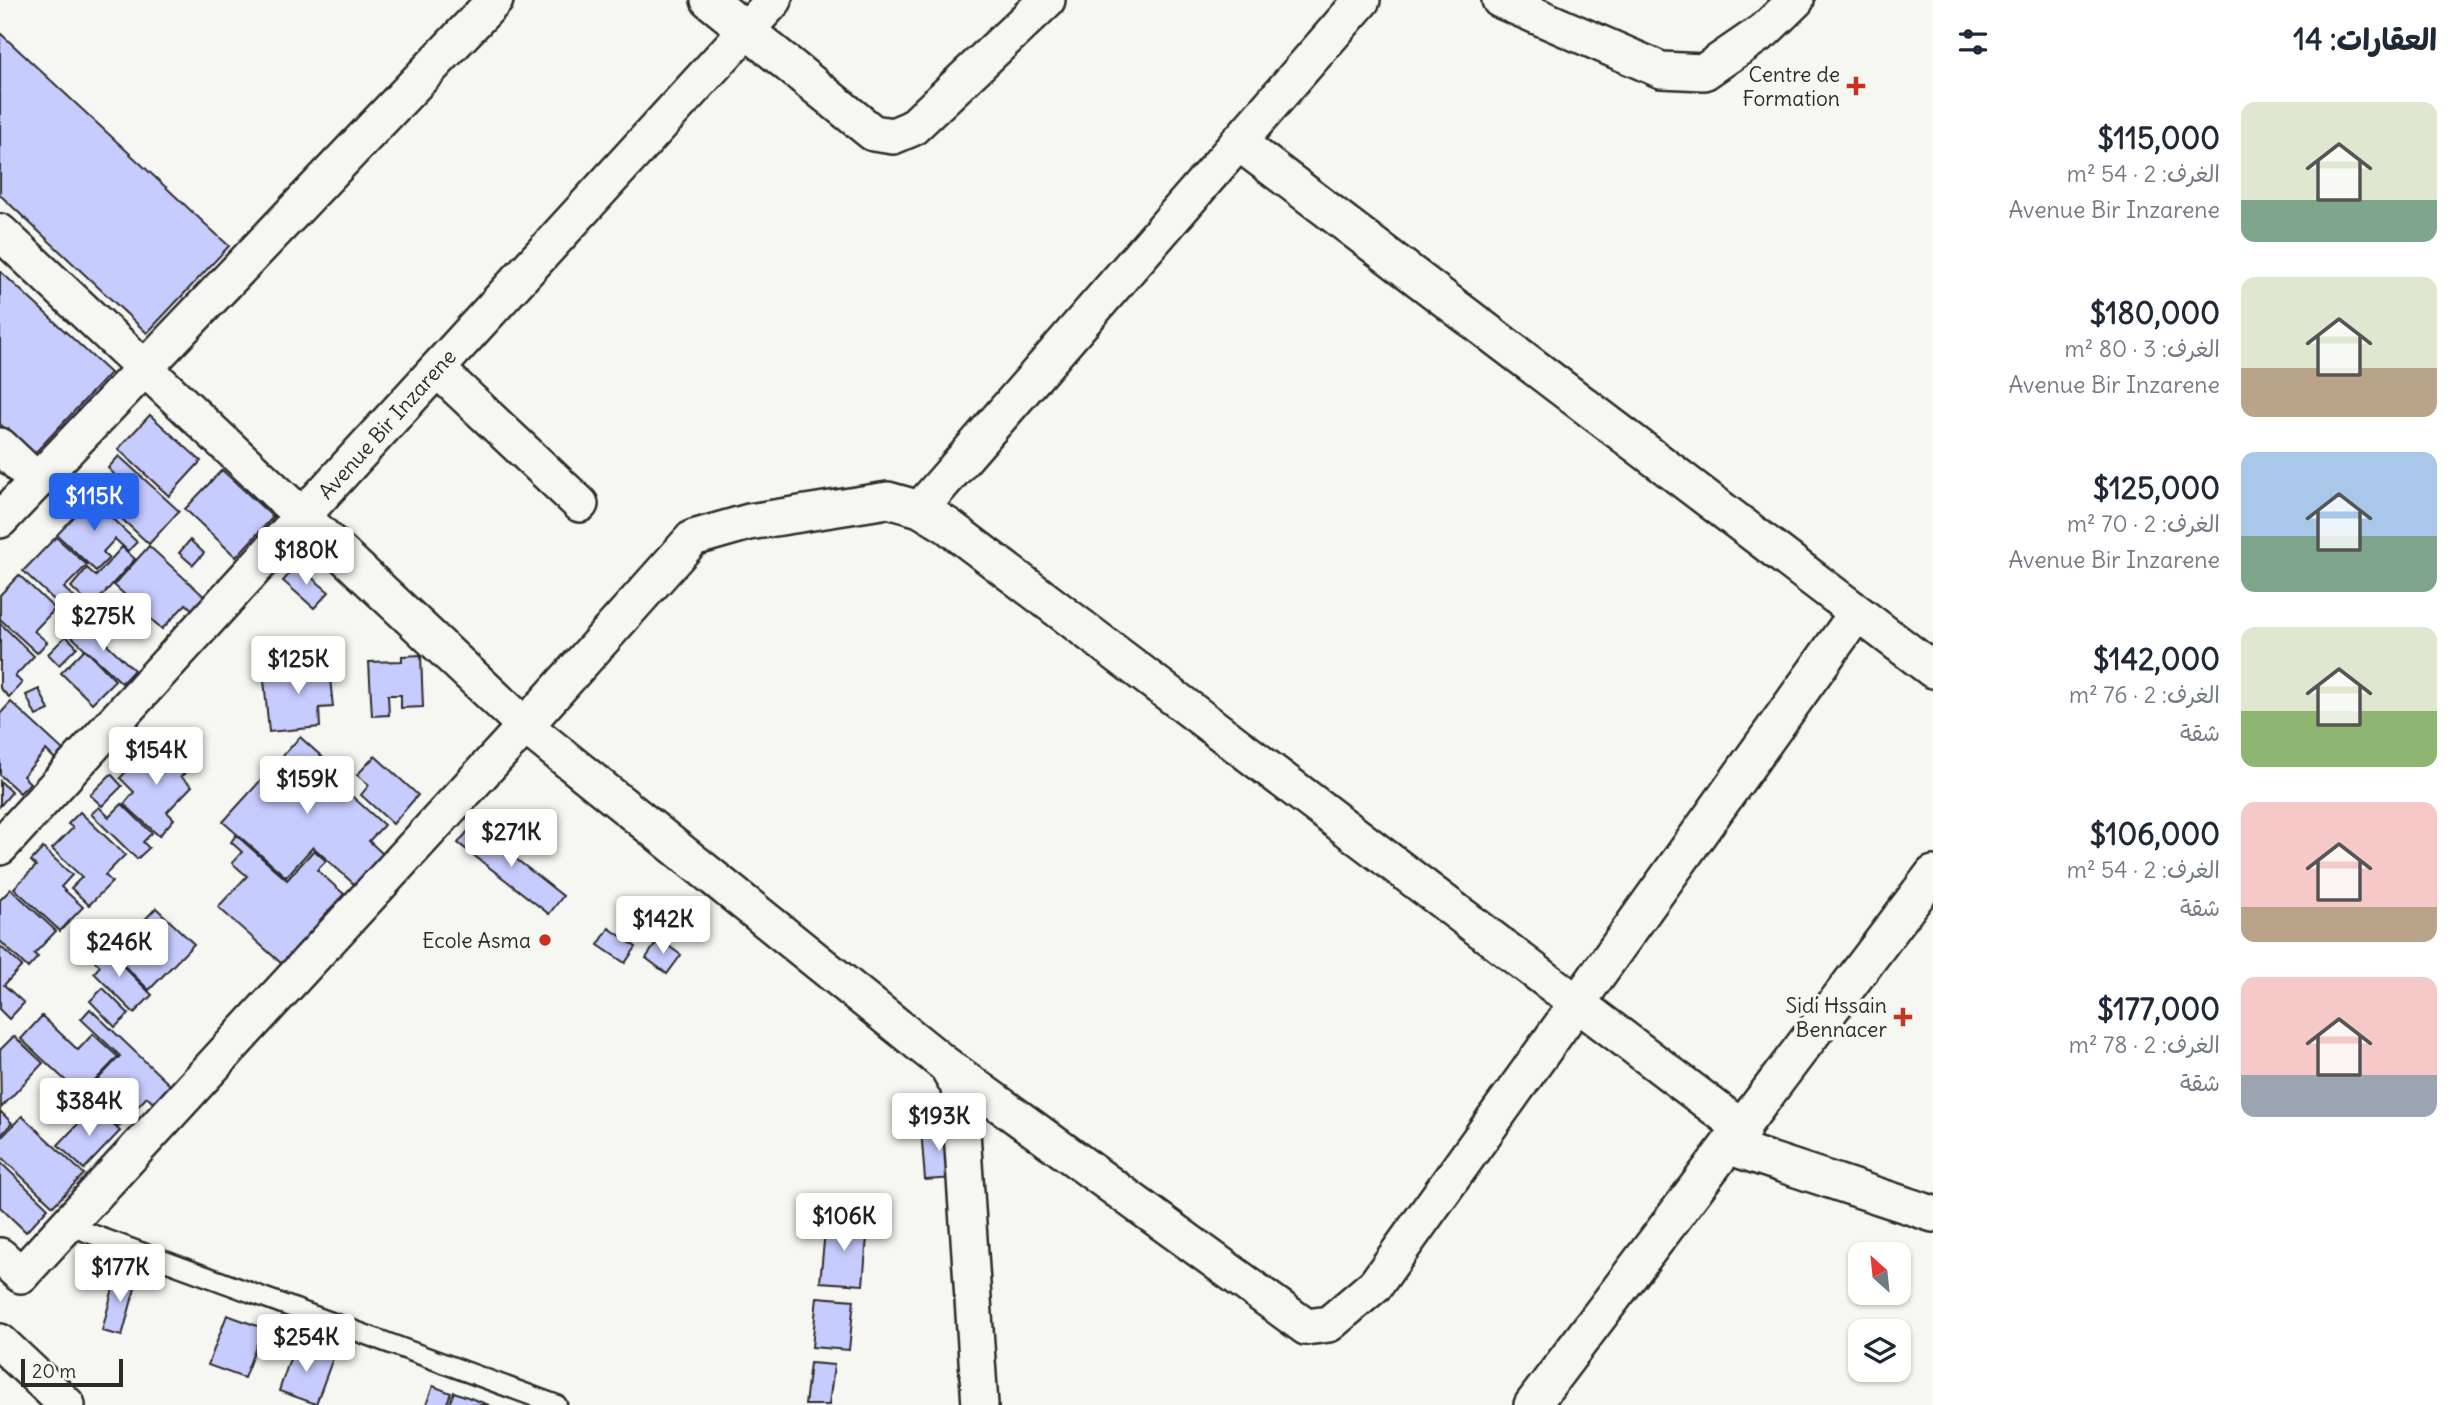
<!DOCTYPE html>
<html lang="ar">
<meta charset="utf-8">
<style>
body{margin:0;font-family:Delius,"Playpen Sans Arabic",sans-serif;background:#f6f6f7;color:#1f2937;direction:rtl;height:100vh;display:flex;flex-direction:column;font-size:26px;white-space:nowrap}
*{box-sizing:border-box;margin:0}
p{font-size:23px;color:#747a83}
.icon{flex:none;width:38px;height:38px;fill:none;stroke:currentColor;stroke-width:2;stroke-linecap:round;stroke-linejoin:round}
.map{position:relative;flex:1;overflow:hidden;direction:ltr}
.details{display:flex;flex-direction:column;background:#fff;width:525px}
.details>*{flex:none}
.needle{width:46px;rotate:333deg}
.buttons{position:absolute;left:1848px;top:1242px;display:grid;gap:14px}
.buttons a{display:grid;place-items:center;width:63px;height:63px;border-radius:14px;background:#fff;box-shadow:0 2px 5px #0004;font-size:35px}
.scale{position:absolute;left:21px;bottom:18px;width:102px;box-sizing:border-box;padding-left:7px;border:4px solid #2b2b2b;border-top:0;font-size:19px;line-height:24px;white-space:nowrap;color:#2b2b2b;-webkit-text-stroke:5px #f6f6f2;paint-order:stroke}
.price{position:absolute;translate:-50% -60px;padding:0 16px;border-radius:7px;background:#fff;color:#222;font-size:23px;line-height:46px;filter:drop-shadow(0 2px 4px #0008)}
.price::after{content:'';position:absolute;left:50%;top:42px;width:21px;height:16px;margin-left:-10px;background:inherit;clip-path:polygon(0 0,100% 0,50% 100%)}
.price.current{background:#2563eb;color:#fff}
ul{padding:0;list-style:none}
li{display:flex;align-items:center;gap:21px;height:175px;padding:0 21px}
li span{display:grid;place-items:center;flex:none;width:196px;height:140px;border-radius:14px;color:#555}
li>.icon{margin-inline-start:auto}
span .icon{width:84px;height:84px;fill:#fffc;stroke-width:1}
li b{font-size:30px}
h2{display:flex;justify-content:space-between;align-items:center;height:84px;padding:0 21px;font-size:30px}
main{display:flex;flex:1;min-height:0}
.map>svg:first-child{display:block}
.building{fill:#c7ccfe;stroke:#2b2b2b;stroke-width:2}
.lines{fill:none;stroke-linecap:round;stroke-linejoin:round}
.lane-casing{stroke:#2b2b2b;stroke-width:23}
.street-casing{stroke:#2b2b2b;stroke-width:40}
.lane{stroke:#f6f6f2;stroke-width:18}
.street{stroke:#f6f6f2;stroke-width:35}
.poi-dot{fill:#c8321e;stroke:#f6f6f2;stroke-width:2.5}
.labels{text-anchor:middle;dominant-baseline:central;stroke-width:7;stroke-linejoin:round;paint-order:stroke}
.poi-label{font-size:21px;fill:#2b2b2b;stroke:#f6f6f2;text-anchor:end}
.street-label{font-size:21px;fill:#2b2b2b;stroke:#f6f6f2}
</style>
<main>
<section class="details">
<h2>العقارات: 14<svg class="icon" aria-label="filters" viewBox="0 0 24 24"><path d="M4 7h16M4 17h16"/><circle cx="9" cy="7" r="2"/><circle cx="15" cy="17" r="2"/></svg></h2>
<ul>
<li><span style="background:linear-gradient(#dfe7d0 70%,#7fa58c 0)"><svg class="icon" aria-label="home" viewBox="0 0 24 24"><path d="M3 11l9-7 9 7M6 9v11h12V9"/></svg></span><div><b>$115,000</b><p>الغرف: 2 · 54 m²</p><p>Avenue Bir Inzarene</p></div></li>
<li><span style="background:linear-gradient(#dfe7d0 65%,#b9a48a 0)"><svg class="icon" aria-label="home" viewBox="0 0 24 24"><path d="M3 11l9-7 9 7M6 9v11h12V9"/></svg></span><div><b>$180,000</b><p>الغرف: 3 · 80 m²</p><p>Avenue Bir Inzarene</p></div></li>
<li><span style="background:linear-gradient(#a9c7e8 60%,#7fa58c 0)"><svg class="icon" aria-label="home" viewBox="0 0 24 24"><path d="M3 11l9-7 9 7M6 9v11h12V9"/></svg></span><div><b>$125,000</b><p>الغرف: 2 · 70 m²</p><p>Avenue Bir Inzarene</p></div></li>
<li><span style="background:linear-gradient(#dfe7d0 60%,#8fb573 0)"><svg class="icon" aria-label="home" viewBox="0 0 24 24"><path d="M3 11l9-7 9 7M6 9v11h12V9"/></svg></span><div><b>$142,000</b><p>الغرف: 2 · 76 m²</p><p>شقة</p></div></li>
<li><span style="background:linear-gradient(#f6c9c9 75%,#b9a48a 0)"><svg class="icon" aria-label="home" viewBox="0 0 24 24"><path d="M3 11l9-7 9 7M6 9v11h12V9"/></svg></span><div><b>$106,000</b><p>الغرف: 2 · 54 m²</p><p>شقة</p></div></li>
<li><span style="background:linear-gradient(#f6c9c9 70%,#9aa5b1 0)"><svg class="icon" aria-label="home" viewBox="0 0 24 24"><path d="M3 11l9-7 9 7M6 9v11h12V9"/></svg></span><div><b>$177,000</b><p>الغرف: 2 · 78 m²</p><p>شقة</p></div></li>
</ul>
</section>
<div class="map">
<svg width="1933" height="1405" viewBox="0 0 1933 1405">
<rect width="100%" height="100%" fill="#f6f6f2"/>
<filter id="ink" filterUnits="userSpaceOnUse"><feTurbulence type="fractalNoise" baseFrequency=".0143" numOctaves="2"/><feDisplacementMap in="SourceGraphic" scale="14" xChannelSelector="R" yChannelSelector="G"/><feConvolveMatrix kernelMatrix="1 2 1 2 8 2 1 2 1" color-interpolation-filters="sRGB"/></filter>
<g filter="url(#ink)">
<g class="building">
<polygon points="0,33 229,246 147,333 0,195"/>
<polygon points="0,271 110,373 33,455 0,424"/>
<polygon points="150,415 201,461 169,496 118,449"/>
<polygon points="119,456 179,511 149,544 95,494 114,474 108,468"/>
<polygon points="222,470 273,517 236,557 185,509"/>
<polygon points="86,494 137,542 128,551 115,539 103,552 109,558 96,571 57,535 81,509 76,504"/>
<polygon points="56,537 87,565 64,588 90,612 69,635 55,623 66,611 23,571"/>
<polygon points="190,540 204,553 193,565 179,553"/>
<polygon points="149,546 206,598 194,611 186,604 162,629 114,585"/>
<polygon points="122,547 135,559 92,607 71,587 87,568 96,576"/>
<polygon points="297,565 329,592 314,608 283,581"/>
<polygon points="19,575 55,609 34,631 47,642 37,653 0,619 0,595"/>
<polygon points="0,623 34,656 15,676 22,683 9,697 0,688"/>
<polygon points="85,623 134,670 122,683 72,637"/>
<polygon points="66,636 77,647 59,665 48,654"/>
<polygon points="85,649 115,680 92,703 61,673"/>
<polygon points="421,655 423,707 401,708 401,695 388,695 389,715 372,716 369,662 402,661 402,656"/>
<polygon points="328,659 333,707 319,708 320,727 269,732 263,669 274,669 274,673 295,672 294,662"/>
<polygon points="39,689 49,710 36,716 26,695"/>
<polygon points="11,702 63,750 55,759 46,750 23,776 30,783 20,793 0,775 0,714"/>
<polygon points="300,737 351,783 345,790 384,825 369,841 383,854 355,885 313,847 286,877 223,822"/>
<polygon points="156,740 188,769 181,777 192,786 167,812 174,819 159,836 124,804 134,792 120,778"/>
<polygon points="375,756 418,795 393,824 361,795 369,785 357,775"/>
<polygon points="111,774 122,786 102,806 90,795"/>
<polygon points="0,781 12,792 0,806"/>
<polygon points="122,804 152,833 143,842 149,848 137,859 91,814 99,807 109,817"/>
<polygon points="80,812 125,855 105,875 112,882 89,905 71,888 82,877 52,849 73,828 68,824"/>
<polygon points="473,825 563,896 549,914 458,843"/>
<polygon points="236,835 287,880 314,850 326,861 317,870 344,894 320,920 326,925 306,947 301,942 282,964 218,907 247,876 232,863 242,852 231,842"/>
<polygon points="43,848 72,875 61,887 83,907 60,931 14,888 36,866 31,861"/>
<polygon points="11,889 56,931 34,954 38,957 28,968 0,941 0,900"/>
<polygon points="156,908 194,944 149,990 112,954"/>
<polygon points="609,928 636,947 625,963 598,945"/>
<polygon points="659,939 681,955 667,974 646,958"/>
<polygon points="99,942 152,995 134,1013 94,973 100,966 88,954"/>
<polygon points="0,946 22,966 4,985 24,1003 9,1019 0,1010"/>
<polygon points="103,988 129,1014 115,1027 90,1001"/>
<polygon points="90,1009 171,1086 154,1104 147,1097 118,1127 84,1094 120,1056 81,1019"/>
<polygon points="42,1016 78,1050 93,1034 118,1057 81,1095 21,1039"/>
<polygon points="14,1036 43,1063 1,1108 0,1050"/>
<polygon points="94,1107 120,1131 84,1169 58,1145"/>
<polygon points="0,1111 12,1123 0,1136"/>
<polygon points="22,1116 84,1174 53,1206 0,1156 0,1139"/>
<polygon points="953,1127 956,1178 925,1180 921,1129"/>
<polygon points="0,1162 48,1208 26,1232 0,1207"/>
<polygon points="826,1221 868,1225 863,1285 820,1282"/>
<polygon points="117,1272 138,1277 122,1336 102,1331"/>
<polygon points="817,1297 854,1300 849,1350 812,1347"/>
<polygon points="227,1315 263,1328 244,1378 208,1365"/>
<polygon points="295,1344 333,1358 316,1404 279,1391"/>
<polygon points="810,1363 834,1365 829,1405 805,1405"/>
<polygon points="433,1386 451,1393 446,1405 426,1405"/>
<polygon points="454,1392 489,1405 449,1405"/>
</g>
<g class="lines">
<defs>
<polyline id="lane" points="67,1225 557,1405"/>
<g id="street">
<polyline points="709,0 873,133 893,136 912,128 1047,0"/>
<polyline points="1500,0 1661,70 1704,72 1765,30 1796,0"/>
<polyline points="1238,142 1933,670"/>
<polyline points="0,232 525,726 947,1066 959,1087 980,1405"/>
<polyline points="437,369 580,504"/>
<polyline points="0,446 37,481"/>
<polyline points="920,509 1362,0"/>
<polyline points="0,520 495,0"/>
<polyline points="0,847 774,0"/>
<polyline points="947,1066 1306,1327 1329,1324 1376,1284 1857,613"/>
<polyline points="1730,1147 1933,1214"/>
<polyline points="0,1256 21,1275 525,726 693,538 749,522 888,500 920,509 948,526 1743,1129"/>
<polyline points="0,1342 67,1405"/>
<polyline points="1532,1405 1933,874"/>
</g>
</defs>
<use href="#lane" class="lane-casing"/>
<use href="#street" class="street-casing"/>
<use href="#lane" class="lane"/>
<use href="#street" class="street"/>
</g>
</g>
<g class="poi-dot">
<path d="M1852.5 75.5h7v7h7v7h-7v7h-7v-7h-7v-7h7z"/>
<circle cx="545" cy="940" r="7"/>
<path d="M1899.5 1006.5h7v7h7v7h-7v7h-7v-7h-7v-7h7z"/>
</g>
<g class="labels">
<g class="poi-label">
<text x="1840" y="74">Centre de<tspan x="1840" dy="24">Formation</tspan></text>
<text x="531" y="940">Ecole Asma</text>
<text x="1887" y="1005">Sidi Hssain<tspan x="1887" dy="24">Bennacer</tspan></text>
</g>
<g class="street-label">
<text transform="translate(387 424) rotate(-48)">Avenue Bir Inzarene</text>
</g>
</g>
</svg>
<div class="buttons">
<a><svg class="needle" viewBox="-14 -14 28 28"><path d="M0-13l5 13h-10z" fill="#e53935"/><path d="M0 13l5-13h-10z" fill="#747a83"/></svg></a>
<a><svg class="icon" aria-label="layers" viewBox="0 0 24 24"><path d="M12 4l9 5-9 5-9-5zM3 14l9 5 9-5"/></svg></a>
</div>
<div class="scale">20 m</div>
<b class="price current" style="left:94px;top:533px">$115K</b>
<b class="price" style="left:306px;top:587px">$180K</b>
<b class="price" style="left:103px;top:653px">$275K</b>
<b class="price" style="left:298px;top:696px">$125K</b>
<b class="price" style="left:156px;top:787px">$154K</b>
<b class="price" style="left:307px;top:816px">$159K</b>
<b class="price" style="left:511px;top:869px">$271K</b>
<b class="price" style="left:663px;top:956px">$142K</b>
<b class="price" style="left:119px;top:979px">$246K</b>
<b class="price" style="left:89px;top:1138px">$384K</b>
<b class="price" style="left:939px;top:1153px">$193K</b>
<b class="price" style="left:844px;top:1253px">$106K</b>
<b class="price" style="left:120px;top:1304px">$177K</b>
<b class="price" style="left:306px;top:1374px">$254K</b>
</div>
</main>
